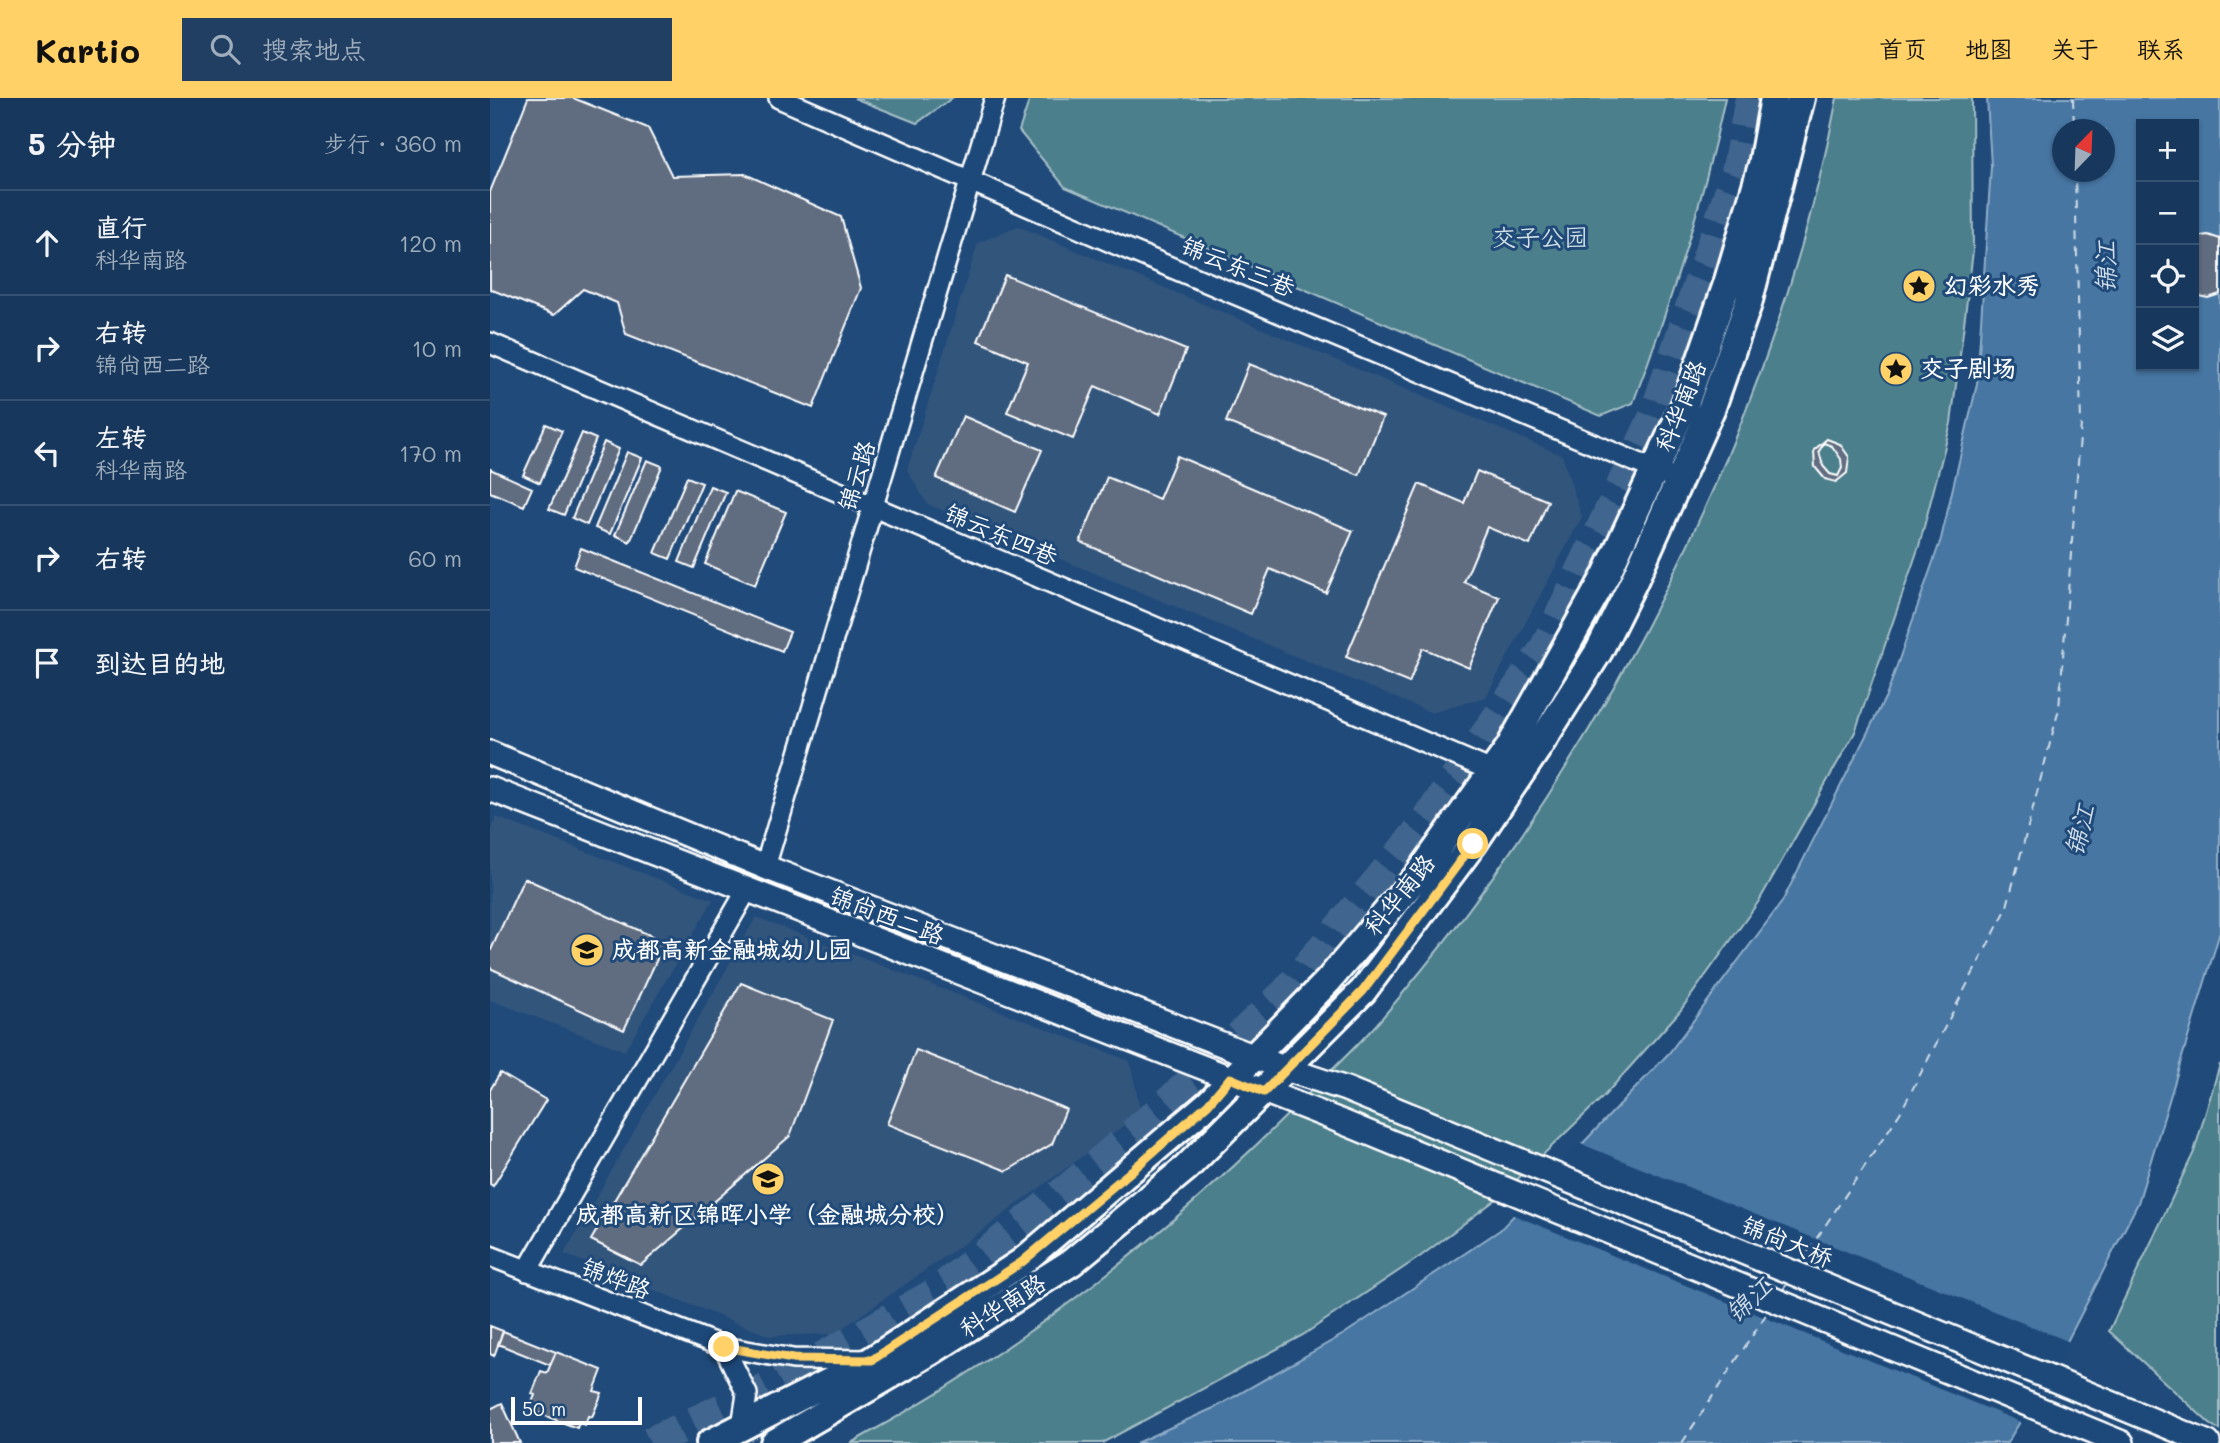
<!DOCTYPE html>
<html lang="zh">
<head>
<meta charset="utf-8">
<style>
  :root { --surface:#17385c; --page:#203f62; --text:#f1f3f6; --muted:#9eacbb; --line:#365272; --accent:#ffd166 }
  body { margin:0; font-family:Mali,"LXGW WenKai TC",sans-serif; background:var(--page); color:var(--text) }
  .controls { position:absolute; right:21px; top:21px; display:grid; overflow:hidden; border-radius:0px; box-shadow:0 2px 5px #0004 }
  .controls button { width:63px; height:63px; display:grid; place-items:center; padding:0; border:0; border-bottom:2px solid var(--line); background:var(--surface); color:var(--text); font:35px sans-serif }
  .compass { position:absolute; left:1562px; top:21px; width:63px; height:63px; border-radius:50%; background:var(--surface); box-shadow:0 2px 5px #0004; rotate:23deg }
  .scale { position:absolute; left:21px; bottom:18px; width:131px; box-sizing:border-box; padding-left:7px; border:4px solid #fff; border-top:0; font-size:19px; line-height:24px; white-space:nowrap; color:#fff; -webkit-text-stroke:5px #1f4a7a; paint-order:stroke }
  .stop { position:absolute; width:21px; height:21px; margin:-16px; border:5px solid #ffd166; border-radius:50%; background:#fff }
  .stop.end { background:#ffd166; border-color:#fff; box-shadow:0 2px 7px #0008 }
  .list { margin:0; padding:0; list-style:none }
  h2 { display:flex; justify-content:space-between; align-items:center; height:91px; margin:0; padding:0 28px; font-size:30px }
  h2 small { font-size:23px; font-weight:400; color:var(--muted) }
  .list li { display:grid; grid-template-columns:46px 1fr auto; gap:21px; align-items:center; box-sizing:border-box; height:105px; padding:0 28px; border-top:2px solid var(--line) }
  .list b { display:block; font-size:26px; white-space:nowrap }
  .list p { margin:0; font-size:23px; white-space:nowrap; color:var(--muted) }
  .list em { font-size:23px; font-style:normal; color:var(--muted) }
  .icon { flex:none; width:38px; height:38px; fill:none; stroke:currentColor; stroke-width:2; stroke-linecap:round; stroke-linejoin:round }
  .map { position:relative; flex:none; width:1730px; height:1345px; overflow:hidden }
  header { display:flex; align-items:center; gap:42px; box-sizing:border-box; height:98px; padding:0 35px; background:var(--accent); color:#111 }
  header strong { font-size:33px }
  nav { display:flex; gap:38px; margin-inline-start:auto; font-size:24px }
  .search { width:490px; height:63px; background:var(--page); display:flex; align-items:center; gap:18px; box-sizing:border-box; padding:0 24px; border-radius:0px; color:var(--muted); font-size:26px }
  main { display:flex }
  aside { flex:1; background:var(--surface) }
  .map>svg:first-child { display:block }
  .built { fill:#32547c }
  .green { fill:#4c7f8c; stroke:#a6bfc6; stroke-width:2 }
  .water { fill:#4676a3; stroke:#90adc8; stroke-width:2; fill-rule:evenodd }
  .pier { fill:#1f4a7a }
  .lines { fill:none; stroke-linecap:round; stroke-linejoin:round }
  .ferry { stroke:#d1dde8; stroke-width:2; stroke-dasharray:9 7; stroke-linecap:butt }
  .building { fill:#606c7f; stroke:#fff; stroke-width:2; fill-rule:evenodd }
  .trunk-tunnel { stroke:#41658e; stroke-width:32; stroke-dasharray:32 16; stroke-linecap:butt }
  .minor-casing { stroke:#fff; stroke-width:24 }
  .tertiary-casing { stroke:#fff; stroke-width:28 }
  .secondary-casing { stroke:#fff; stroke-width:32 }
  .minor { stroke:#1f4a7a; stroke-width:19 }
  .tertiary { stroke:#1f4a7a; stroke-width:23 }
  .secondary { stroke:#1f4a7a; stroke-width:26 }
  .route { stroke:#ffd166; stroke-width:9 }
  .labels { text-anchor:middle; stroke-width:6; stroke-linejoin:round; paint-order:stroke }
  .park-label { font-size:24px; fill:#d2dfe2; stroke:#1f4a7a }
  .street-label { font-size:24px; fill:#fff; stroke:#1f4a7a }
  .poi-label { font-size:24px; font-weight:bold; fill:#fff; stroke:#1f4a7a; text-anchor:start }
  .water-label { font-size:26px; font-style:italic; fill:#d1dde8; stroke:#1f4a7a }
</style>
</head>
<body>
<header>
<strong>Kartio</strong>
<div class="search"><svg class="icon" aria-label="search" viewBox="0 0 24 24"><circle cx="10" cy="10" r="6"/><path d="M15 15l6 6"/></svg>搜索地点</div>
<nav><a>首页</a><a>地图</a><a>关于</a><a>联系</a></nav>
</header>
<main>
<aside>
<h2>5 分钟<small>步行 · 360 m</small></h2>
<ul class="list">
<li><svg class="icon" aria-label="ahead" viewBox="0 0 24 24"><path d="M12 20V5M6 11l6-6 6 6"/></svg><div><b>直行</b><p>科华南路</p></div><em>120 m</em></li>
<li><svg class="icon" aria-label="right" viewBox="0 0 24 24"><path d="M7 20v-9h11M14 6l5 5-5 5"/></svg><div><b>右转</b><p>锦尚西二路</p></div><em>10 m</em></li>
<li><svg class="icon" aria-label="left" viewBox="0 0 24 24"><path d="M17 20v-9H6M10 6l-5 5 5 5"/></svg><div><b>左转</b><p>科华南路</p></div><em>170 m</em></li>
<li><svg class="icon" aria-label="right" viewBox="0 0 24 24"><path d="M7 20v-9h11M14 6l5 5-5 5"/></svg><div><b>右转</b></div><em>60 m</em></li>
<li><svg class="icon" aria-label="arrive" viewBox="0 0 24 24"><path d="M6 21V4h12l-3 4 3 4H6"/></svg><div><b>到达目的地</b></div></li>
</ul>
</aside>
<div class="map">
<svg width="1730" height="1345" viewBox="0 0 1730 1345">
  <rect width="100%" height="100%" fill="#1f4a7a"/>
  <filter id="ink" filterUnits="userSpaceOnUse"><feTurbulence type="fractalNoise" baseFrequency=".0143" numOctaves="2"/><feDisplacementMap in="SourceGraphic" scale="14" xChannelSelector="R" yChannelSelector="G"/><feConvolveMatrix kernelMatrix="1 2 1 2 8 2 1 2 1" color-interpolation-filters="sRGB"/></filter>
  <g filter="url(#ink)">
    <path class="built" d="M528 128 1072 357 1092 419 996 599 942 615 437 406 417 372 488 145Z
      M6 719 223 802 135 953 0 902V735Z
      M266 819 640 963 651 1015 486 1137 344 1236 279 1238 74 1156Z"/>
    <path class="green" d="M364 0H462L427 25Z
      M540 0H1235C1213 105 1181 205 1143 305L1111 318 575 89 529 33Z
      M1347 0H1482L1483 153 1473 234 1461 325 1429 448 1365 634 1269 803 1190 913 1114 998 1009 1099 931 1158 813 1237 612 1345H361C528 1253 679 1137 813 1001 839 974 867 949 892 920 1109 667 1284 329 1347 0Z
      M1730 966V1332L1720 1326 1619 1233 1704 1054Z"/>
    <path class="water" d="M1497 0H1730V834L1648 1105 1563 1271 1517 1345H646L726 1309 854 1236 1010 1132 1179 955 1292 804 1397 596 1451 441 1487 286 1501 68ZM1651 26H1704V268H1651ZM1573 32H1615V74H1573Z"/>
    <path class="pier" d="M1089 1045 1580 1244 1533 1325 1021 1116Z"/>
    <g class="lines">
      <path class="ferry" d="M1583 0 1584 32
        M1309 1167 1410 1015 1516 812 1569 611 1591 326 1585 74
        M1292 1193 1299 1183
        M1192 1345 1279 1212"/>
    </g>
    <path class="building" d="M38 0H83L158 30 182 78 255 76 351 119 371 190 323 310 136 236 127 205 93 191 64 217 0 191V94Z
      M1718 137 1730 141V196L1718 200 1704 197V139Z
      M515 177 696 252 670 316 605 288 583 341 517 314 538 264 488 243Z
      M759 266 893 319 869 377 736 324Z
      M473 318 552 352 525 414 446 380Z
      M56 326 72 333 50 385 33 377Z
      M92 335 106 341 74 417 59 411Z
      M1337 341 1350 346 1359 359 1357 375 1346 384 1335 381 1325 369 1324 352ZM1334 345 1342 348 1351 361 1352 370 1348 378 1340 376 1333 368 1329 353Z
      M114 344 129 351 97 427 82 420Z
      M137 354 152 360 120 436 105 430Z
      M687 358 863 433 836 495 780 471 761 516 590 444 617 379 669 401Z
      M157 362 172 368 140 444 125 437Z
      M0 371 42 390 34 408 0 394Z
      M987 373 1058 403 1040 447 997 429 974 484 1009 499 979 570 933 550 919 585 856 559 929 386 974 405Z
      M197 379 212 385 180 461 165 455Z
      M220 388 236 394 204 470 189 464Z
      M245 393 296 414 265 487 215 466Z
      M91 450 300 534 292 553 84 469Z
      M34 780 175 844 134 932 0 870V854Z
      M251 885 343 922 300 1038 151 1167 101 1142Z
      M426 952 576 1011 562 1046 517 1073 397 1026Z
      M10 975 56 1002 3 1088 0 1086V992Z
      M0 1228 13 1233 4 1258 0 1256Z
      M13 1233 66 1254 60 1267 8 1246Z
      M66 1254 112 1272 104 1293 112 1295 102 1319 98 1318 95 1327 89 1325 87 1330 45 1314 47 1309 41 1307 45 1297 42 1296 51 1273 57 1275Z
      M12 1305 30 1345H0V1311Z"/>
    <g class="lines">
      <path class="trunk-tunnel" d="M1075 589 1126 492
        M160 1345 288 1285 443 1197 582 1088 671 1012 796 895 931 731 1055 551 1164 320 1248 70 1261 0"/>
      <defs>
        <path id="minor" d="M289 0 630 148 1177 377
          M0 245 1002 673
          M275 769 505 0
          M0 1158 234 1249 303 1261 380 1262
          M37 1173 257 792
          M234 1249 257 1296 252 1328"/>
        <path id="tertiary" d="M0 655 275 769 796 971 856 991 1718 1345
          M0 691 845 1021 1632 1345"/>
        <path id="secondary" d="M220 1345 382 1262 532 1164 718 1006 838 883 929 776 1019 650 1116 477 1195 306 1237 186 1272 67 1284 0
          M284 1345 440 1254 582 1164 696 1070 873 893 983 746 1047 651 1109 553 1144 483 1222 309 1258 206 1311 0"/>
      </defs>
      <use href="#minor" class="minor-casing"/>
      <use href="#tertiary" class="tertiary-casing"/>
      <use href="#secondary" class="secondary-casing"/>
      <use href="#minor" class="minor"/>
      <use href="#tertiary" class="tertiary"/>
      <use href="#secondary" class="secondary"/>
    </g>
  </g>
  <g class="lines" filter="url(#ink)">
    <path class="route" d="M234 1249 303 1261 382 1262 532 1164 639 1075 718 1006 740 980 774 994 873 893 983 746"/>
  </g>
  <defs>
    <symbol id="sight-disc" viewBox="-11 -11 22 22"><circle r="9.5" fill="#ffd166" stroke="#1f4a7a"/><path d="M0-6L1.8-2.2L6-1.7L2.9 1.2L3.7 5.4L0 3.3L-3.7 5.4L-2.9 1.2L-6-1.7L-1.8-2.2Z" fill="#111"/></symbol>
    <symbol id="school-disc" viewBox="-11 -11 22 22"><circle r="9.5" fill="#ffd166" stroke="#1f4a7a"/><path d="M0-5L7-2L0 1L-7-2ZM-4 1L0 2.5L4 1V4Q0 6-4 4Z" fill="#111"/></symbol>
  </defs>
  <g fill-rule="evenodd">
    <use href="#sight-disc" x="1410" y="169" width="38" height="38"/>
    <use href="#sight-disc" x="1387" y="252" width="38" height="38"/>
    <use href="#school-disc" x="78" y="833" width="38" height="38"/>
    <use href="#school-disc" x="259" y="1062" width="38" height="38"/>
  </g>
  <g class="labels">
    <g class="park-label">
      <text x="1050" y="148">交子公园</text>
    </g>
    <g class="street-label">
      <text transform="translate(748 169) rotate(22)" y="8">锦云东三巷</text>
      <text transform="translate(1191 308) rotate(-68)" y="8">科华南路</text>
      <text transform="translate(367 378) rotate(-73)" y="8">锦云路</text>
      <text transform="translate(511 437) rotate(23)" y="8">锦云东四巷</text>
      <text transform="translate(910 797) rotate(-51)" y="8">科华南路</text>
      <text transform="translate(397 818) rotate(21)" y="8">锦尚西二路</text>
      <text transform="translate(1297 1144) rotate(22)" y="8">锦尚大桥</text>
      <text transform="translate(126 1181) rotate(21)" y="8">锦烨路</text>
      <text transform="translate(513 1208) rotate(-32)" y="8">科华南路</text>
    </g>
    <g class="poi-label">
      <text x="1454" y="196">幻彩水秀</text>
      <text x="1430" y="279">交子剧场</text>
      <text x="122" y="860">成都高新金融城幼儿园</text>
      <text x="278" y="1125" text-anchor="middle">成都高新区锦晖小学（金融城分校）</text>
    </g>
    <g class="water-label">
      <text transform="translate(1616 169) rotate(-90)" y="9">锦江</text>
      <text transform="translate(1590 732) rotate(-76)" y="9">锦江</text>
      <text transform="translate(1259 1202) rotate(-43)" y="9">锦江</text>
    </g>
  </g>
</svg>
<div class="controls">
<button>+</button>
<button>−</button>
<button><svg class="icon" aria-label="locate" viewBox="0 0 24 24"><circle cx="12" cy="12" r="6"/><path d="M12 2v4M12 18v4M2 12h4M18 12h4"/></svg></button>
<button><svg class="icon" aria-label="layers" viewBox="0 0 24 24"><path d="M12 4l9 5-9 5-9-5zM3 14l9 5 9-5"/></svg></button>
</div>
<svg class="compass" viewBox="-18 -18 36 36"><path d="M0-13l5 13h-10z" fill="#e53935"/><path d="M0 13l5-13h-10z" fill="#9eacbb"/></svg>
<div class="scale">50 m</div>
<div class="stop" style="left:983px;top:746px"></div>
<div class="stop end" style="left:234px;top:1249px"></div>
</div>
</main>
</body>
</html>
